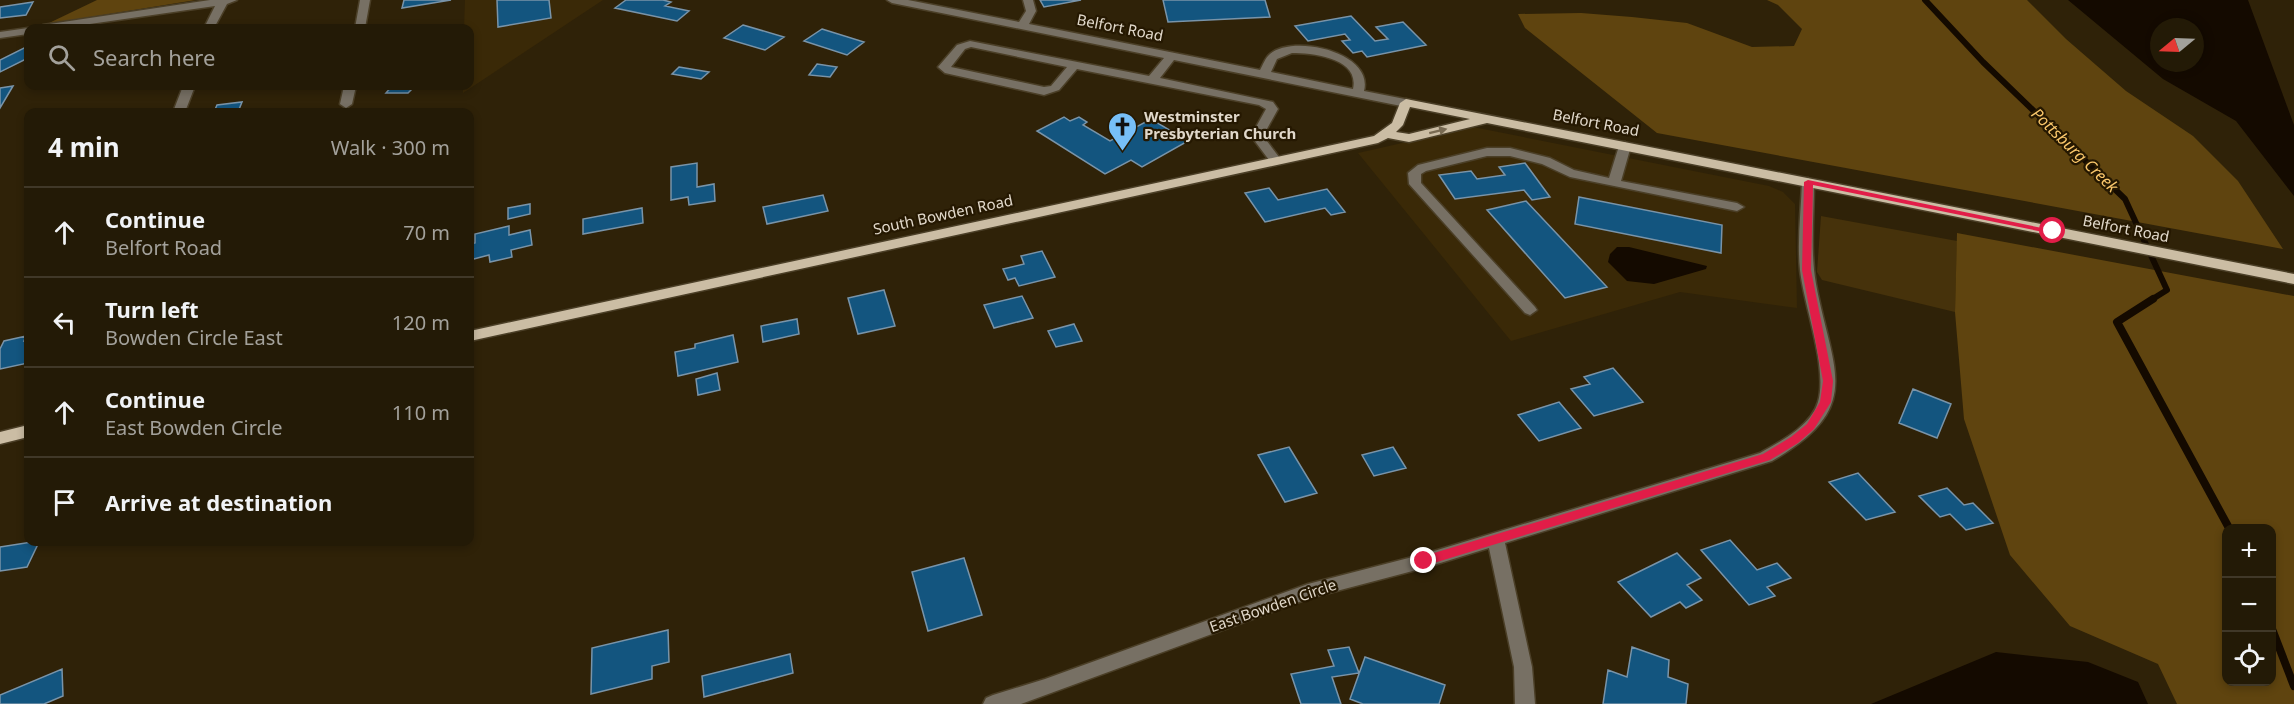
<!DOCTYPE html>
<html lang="en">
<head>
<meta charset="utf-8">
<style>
  :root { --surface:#231a06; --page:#2f2714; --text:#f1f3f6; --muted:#a3a19b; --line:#403828 }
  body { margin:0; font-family:"Noto Sans",sans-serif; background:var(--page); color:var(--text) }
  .controls { position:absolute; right:18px; bottom:18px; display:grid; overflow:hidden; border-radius:12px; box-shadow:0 3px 9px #0003 }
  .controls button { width:54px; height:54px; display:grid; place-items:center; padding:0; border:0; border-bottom:2px solid var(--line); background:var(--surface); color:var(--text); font:30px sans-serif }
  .compass { position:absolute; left:2150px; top:18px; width:54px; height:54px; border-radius:50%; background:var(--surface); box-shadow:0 3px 9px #0003; rotate:251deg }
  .stop { position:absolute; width:18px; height:18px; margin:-14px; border:4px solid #e11d48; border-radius:50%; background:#fff }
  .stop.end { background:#e11d48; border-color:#fff; box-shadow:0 2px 6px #0008 }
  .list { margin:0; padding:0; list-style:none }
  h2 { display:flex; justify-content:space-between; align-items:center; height:78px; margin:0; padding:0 24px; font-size:26px }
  h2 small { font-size:20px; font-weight:400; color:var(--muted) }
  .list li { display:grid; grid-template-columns:39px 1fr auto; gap:18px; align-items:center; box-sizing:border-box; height:90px; padding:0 24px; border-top:2px solid var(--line) }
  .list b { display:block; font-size:22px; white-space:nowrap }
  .list p { margin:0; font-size:20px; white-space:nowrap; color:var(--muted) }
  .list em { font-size:20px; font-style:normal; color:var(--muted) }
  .icon { flex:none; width:33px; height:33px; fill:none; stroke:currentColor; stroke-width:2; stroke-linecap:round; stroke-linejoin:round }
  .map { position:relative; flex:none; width:2294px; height:704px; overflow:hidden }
  .search { position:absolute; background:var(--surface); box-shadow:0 3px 9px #0003; left:24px; top:24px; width:450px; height:66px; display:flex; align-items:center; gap:15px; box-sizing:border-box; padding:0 21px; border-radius:12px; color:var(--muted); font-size:22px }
  .panel { position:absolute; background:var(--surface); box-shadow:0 3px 9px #0003; left:24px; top:108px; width:450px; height:438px; border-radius:12px }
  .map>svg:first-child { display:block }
  .built { fill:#3a2907 }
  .green { fill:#46320b }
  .forest { fill:#5f440f; fill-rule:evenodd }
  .water { fill:#140a00; fill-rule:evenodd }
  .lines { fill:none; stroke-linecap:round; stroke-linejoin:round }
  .stream-far1 { stroke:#140a00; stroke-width:6 }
  .stream { stroke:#140a00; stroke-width:8 }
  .building { fill:#13557f; stroke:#7994a9; stroke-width:1.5 }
  .minor-casing { stroke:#4b3f27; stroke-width:3 }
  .major-casing { stroke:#4b3f27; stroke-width:3 }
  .minor { fill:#777064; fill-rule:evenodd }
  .major { fill:#cbbda4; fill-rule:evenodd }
  .oneway { fill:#786a52 }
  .route { fill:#e11d48 }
  .labels { text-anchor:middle; stroke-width:4.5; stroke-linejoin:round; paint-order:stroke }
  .street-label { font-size:15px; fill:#e1d8ca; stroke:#251801 }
  .poi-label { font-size:15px; font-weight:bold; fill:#e1d8ca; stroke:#251801; text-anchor:start }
  .water-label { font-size:16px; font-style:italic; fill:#fac76b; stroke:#251801 }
</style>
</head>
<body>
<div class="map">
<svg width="2294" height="704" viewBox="0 0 2294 704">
  <rect width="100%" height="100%" fill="#2f2208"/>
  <path class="built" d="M465 0H603L463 93V86H470V28H464Z
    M1473 127 1769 186 1783 192 1795 204 1797 308 1680 292 1511 341 1358 153Z"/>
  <path class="green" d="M1821 216 1957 241 1955 312 1822 280 1817 272Z"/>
  <path class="forest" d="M97 0H196L47 24Z
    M1767 0H2027L2066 39 2126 91 2193 136 2238 181 2283 249 1657 133 1525 28 1518 14 1581 13 1632 17 1687 23 1752 47 1794 46 1802 29 1778 5Z
    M1957 233 2294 296V704H2177L2158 664 2070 626 2010 555 1964 419 1955 312ZM2226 528H2272V682H2226Z"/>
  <path class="water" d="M2068 0H2248L2294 125V196L2236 121 2163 79ZM2159 27H2195V63H2159Z
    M1617 247H1629L1707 266 1706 269 1654 284 1627 281 1608 262 1610 254Z
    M1996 652 2088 662 2138 682 2148 704H1871Z"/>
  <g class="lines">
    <path class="stream-far1" d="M1925 0 1983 62 2125 199 2167 290 2151 300"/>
    <path class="stream" d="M2153 299 2117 322 2229 528
      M2272 629 2294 686"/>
  </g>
  <path class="building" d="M404 0H451L402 8Z
    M497 0H549L551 18 498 27Z
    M626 0H663L671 2 665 6 689 11 677 21 615 8Z
    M1040 0H1081L1044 7Z
    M1163 0H1265L1270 17 1168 22Z
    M33 2 26 15 0 18V7Z
    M1351 16 1375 41 1388 39 1376 27 1403 22 1426 45 1367 57 1362 51 1353 53 1342 41 1350 40 1345 34 1308 41 1295 26Z
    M743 25 784 37 765 50 724 38Z
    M822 29 864 42 847 55 804 41Z
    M24 48 28 50V58L0 72V60Z
    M817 64 837 67 830 77 809 75Z
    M679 67 709 72 701 79 672 74Z
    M13 86 0 108V88Z
    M392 86H415L408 93H386Z
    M242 102 238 112H214L217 105Z
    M1064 117 1070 121 1079 117 1087 122 1083 125 1110 141 1151 119 1188 141 1142 167 1131 160 1105 174 1037 131Z
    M697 163V187L714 184 715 201 689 205 688 197 671 200V167Z
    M1525 163 1550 197 1532 200 1524 190 1455 199 1439 175 1471 171 1477 179 1505 175 1499 167Z
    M1269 188 1278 200 1327 189 1345 212 1331 215 1325 208 1265 222 1245 193Z
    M823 195 828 211 767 224 763 207Z
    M1579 197 1722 225 1721 253 1575 224Z
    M1526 201 1607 287 1565 298 1487 210Z
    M530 204V214L508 219V208Z
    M642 208 643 223 583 234V219Z
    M509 226V235L530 230 532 245 511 250 512 257 490 262 489 255 470 260V244L475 243V234Z
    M1042 251 1055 277 1019 286 1015 278 1008 280 1003 269 1024 264 1021 256Z
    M884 290 895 326 858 334 848 298Z
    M1022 296 1033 318 994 328 984 305Z
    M797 319 799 334 763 342 761 326Z
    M1074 324 1082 341 1056 347 1048 331Z
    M733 335 738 362 678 376 675 352 695 348V344Z
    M26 336 24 341 28 340V363L0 369V349L4 341Z
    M1613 368 1643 402 1594 416 1571 389 1590 384 1584 377Z
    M717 373 720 390 698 395 696 379Z
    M1913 389 1951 404 1937 438 1899 423Z
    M1559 402 1581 428 1539 441 1518 415Z
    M1289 447 1317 493 1285 502 1258 455Z
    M1393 447 1406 468 1374 476 1362 455Z
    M1858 473 1895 512 1866 520 1829 482Z
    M1947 488 1964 505 1973 503 1993 523 1966 530 1950 514 1940 517 1919 496Z
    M1730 540 1757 570 1777 563 1791 578 1767 587 1775 596 1749 605 1701 550Z
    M32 542H39L27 567 0 571V547Z
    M1677 553 1701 578 1687 585 1702 600 1686 608 1680 602 1651 617 1618 582Z
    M964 558 982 615 928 631 912 572Z
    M668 630 669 662 652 666V679L591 694 592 648Z
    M1349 647 1359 673 1332 677 1341 704H1301L1291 674 1334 666 1328 650Z
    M1632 647 1669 660 1668 677 1688 684 1686 704H1603L1608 670 1627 677Z
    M790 654 793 673 704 697 702 676Z
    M1365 657 1445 685 1439 704H1363L1350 699Z
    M62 669 63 696 44 704H0V695Z"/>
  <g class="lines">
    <defs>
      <path id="minor" d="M210 0H237L227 4 214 28H204L215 6 62 28H38L43 25Z
        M360 0H370L365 28H355Z
        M887 0H908L1019 22 1026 11 1023 0H1033L1036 11 1029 24 1260 70C1263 65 1265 58 1270 54 1293 34 1374 52 1364 91L1410 100 1412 103 1406 107 1174 60 1160 78 1273 102 1278 109 1263 136 1282 161 1276 165 1272 164 1251 136 1266 109 1259 105 1077 69 1059 90 1044 95 945 73 938 67 957 45 970 41 1149 76 1164 58 892 3ZM971 47 1067 67 1051 86 1044 87 951 67 965 49ZM1292 53C1313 53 1360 58 1353 89L1271 72 1277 59Z
        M28 28H31H28V34L0 38V32Z
        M183 86H195L185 112H173Z
        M344 86H356L352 104 346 108 340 104Z
        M1625 142 1631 146 1621 181 1737 203 1744 207 1737 211 1570 177 1542 164 1510 156H1487L1426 171 1421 174V183L1535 307 1537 310 1530 315 1525 313 1409 184 1408 173 1418 165 1487 148H1510L1550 158 1574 170 1609 178 1619 146Z
        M1808 178 1814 182C1814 216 1810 250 1816 284 1832 371 1866 407 1772 461L1505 543 1532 667 1535 704H1515L1514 667 1489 548 1424 568 1310 598 1021 704H983L986 698 993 695 1045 679 1308 584 1424 554 1760 453C1781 441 1811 426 1818 402 1828 367 1804 307 1800 270 1797 241 1801 211 1802 182Z"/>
      <path id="major" d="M1406 99 2294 274V284L1487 123 1409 142 1388 138 1378 143 470 341V331L1374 136 1392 123 1400 103ZM1410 107 1470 119 1409 134 1396 132 1403 125Z
        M28 425V437L0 444V432Z"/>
    </defs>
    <use href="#minor" class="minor-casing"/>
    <use href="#major" class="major-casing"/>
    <use href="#minor" class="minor"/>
    <use href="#major" class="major"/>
  </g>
  <defs><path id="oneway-solid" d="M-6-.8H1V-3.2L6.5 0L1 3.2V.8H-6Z" transform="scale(1.5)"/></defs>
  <use class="oneway" href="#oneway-solid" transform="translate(1438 131) rotate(-14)"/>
  <path class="route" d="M1808 180 2057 231 2053 234 1813 185 1811 270 1833 381 1831 402 1814 429 1798 443 1770 460 1424 566 1420 564 1419 561 1424 556 1763 454 1791 437 1807 424 1820 402 1823 381 1802 270 1804 182Z"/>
  <defs>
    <symbol id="church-pin" viewBox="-11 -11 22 30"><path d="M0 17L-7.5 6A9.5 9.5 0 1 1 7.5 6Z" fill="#77bff7" stroke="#251801"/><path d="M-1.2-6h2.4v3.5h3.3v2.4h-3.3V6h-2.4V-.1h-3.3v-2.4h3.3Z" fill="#111"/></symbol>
  </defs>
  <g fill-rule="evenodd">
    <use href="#church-pin" x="1106" y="110" width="33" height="45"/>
  </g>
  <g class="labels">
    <g class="street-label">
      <text transform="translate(1120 28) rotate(11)" y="5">Belfort Road</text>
      <text transform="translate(1596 123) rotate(11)" y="5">Belfort Road</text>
      <text transform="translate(943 215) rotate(-12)" y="5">South Bowden Road</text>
      <text transform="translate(2126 229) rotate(11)" y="5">Belfort Road</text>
      <text transform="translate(1273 606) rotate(-19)" y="5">East Bowden Circle</text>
    </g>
    <g class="poi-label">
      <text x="1144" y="122">Westminster<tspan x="1144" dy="17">Presbyterian Church</tspan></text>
    </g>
    <g class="water-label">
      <text transform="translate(2075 150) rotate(44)" y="6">Pottsburg Creek</text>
    </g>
  </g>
</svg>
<div class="controls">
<button>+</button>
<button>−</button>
<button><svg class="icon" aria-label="locate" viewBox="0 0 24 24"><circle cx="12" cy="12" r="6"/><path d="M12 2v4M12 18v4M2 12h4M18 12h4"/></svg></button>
</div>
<svg class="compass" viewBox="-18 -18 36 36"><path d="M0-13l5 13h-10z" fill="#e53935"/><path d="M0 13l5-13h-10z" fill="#a3a19b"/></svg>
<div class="stop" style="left:2053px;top:231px"></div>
<div class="stop end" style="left:1424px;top:561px"></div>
<div class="search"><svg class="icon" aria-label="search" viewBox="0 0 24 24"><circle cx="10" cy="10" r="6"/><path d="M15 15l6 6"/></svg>Search here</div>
<section class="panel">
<h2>4 min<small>Walk · 300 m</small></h2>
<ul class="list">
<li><svg class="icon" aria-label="ahead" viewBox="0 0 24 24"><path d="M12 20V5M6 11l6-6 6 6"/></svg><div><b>Continue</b><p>Belfort Road</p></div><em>70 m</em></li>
<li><svg class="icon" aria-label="left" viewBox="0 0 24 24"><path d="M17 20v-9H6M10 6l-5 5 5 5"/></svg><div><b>Turn left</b><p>Bowden Circle East</p></div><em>120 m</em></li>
<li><svg class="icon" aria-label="ahead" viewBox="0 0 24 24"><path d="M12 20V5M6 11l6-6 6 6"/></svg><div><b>Continue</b><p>East Bowden Circle</p></div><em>110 m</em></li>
<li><svg class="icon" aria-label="arrive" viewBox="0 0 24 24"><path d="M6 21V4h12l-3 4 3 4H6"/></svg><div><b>Arrive at destination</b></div></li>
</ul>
</section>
</div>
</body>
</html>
